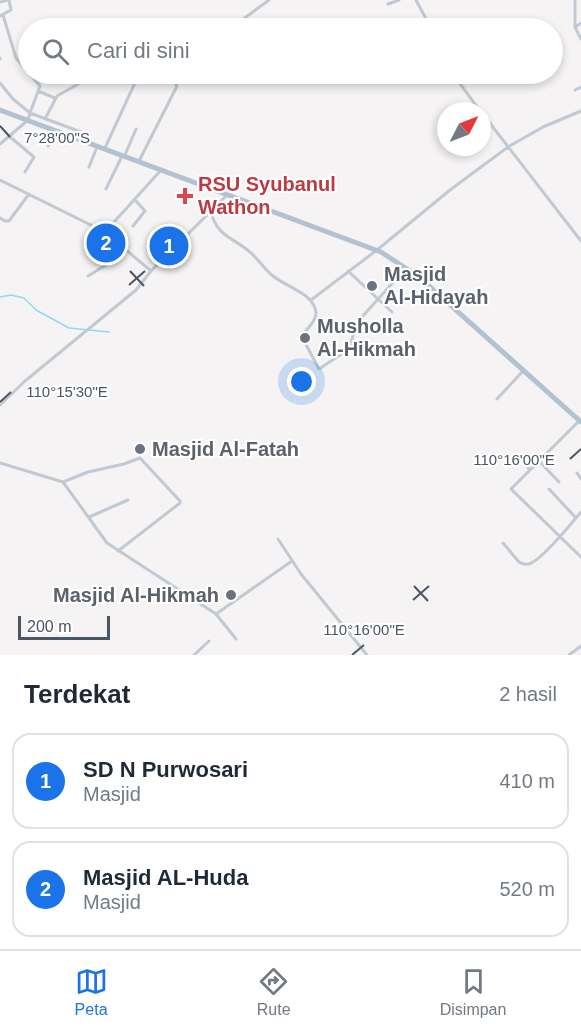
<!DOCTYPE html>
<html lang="id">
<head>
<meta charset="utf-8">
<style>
  :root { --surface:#fff; --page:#f2f2f3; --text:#1f2937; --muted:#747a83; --line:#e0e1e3; --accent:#1a73e8 }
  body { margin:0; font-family:Helvetica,sans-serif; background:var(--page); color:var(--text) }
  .compass { position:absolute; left:437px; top:102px; width:54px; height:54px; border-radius:50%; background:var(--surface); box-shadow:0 3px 9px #0003; rotate:48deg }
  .scale { position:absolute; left:18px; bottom:15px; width:92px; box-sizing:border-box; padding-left:6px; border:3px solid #4a5661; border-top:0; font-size:16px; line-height:21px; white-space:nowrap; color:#4a5661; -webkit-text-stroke:4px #fff; paint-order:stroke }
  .you { position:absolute; left:302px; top:382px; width:21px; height:21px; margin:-15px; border:4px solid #fff; border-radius:50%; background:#1a73e8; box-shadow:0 0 0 9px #1a73e833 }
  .badge { display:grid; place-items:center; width:39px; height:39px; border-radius:50%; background:var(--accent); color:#fff; font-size:20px; font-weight:700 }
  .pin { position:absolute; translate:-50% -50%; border:3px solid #fff; box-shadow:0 2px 6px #0006 }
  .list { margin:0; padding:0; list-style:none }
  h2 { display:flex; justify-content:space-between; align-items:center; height:78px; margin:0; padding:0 24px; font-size:26px }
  h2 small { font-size:20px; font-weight:400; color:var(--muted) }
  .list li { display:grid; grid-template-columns:39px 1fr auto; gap:18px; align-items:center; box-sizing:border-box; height:96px; margin:0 12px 12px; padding:0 12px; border:2px solid var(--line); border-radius:18px }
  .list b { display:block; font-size:22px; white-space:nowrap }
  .list p { margin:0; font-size:20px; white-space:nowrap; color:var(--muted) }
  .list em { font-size:20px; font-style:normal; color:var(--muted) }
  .icon { flex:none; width:33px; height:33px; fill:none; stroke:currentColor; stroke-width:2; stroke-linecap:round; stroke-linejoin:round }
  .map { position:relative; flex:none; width:581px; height:655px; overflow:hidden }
  .search { position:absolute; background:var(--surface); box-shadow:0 3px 9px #0003; left:18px; right:18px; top:18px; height:66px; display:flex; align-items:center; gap:15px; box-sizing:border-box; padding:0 21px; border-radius:33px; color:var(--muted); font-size:22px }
  .sheet { height:294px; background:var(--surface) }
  nav { display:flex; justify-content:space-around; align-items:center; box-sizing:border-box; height:84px; border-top:2px solid var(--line); background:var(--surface); font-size:16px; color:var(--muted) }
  nav a { display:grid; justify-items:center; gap:3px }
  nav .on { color:var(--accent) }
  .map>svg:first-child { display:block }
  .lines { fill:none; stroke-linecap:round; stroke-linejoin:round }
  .stream { stroke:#90daee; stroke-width:1.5 }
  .street { stroke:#c1cad2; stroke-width:3 }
  .primary { stroke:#b3c2d1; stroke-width:5 }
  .ticks { fill:none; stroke:#4a5661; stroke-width:2 }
  .health-dot { fill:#e0444e; stroke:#fff; stroke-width:2 }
  .worship-dot { fill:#6b7280; stroke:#fff; stroke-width:2 }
  .labels { text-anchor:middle; stroke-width:4.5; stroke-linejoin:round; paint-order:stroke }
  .health-label { font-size:20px; font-weight:bold; fill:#be3a42; stroke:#fff; text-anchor:start }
  .worship-label { font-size:20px; font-weight:bold; fill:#5b616d; stroke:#fff; text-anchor:start }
  .ticks-label { font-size:15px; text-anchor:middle; fill:#4a5661; stroke:#fff; stroke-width:4.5; stroke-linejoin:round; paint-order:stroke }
</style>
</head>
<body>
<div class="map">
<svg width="581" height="655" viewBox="0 0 581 655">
  <rect width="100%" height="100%" fill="#f5f3f3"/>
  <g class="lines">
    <path class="stream" d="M0 297 11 295 24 298 36 310 69 328 109 332"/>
    <path class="street" d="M416 0 431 28
      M575 0V27L581 39
      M0 2 8 0
      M388 4 399 0
      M3 15 16 58 28 72
      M0 16 11 10 9 0
      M575 27 581 23
      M231 28 269 0
      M0 58V59
      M30 74 40 86 30 113 81 132
      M453 74 480 111
      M413 76 418 74
      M168 80 176 74
      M0 83 13 99 30 113 28 120 0 144
      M575 90 581 87
      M38 91 55 98
      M482 113 581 241
      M45 119 57 96 96 74
      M9 136 34 157 25 172
      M48 146 58 133
      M105 148 139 74
      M125 155 136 129
      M139 161 177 86 174 82 147 74
      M89 167 97 147
      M0 180 105 232 151 271 227 195
      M106 189 122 156
      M211 211C216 237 235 238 251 253 259 260 265 270 273 276 286 287 316 294 316 314 315 324 305 329 302 337L319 369 349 349 356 326 362 317 406 268
      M0 218 5 221H9L29 194
      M133 226 145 211 135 200
      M105 232 162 169
      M95 247 106 233
      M348 271 392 312
      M88 276 106 265 124 250
      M311 300 377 250 450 190 508 147 543 127 581 111
      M497 399 523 371
      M0 405 25 381 136 290 151 271
      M580 420 511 489 581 557
      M518 457 530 470
      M539 461 559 482
      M0 463 63 482 107 543 216 614 292 561
      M577 473 581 479
      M63 482 88 472 124 464 140 458 180 501V503L118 551
      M549 489 576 518
      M89 517 128 500
      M278 539 301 574 367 655
      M503 543 519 562C524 564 523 565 529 564 542 560 571 524 581 512
      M216 614 236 639
      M194 655 209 641
      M569 655 581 646"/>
    <path class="primary" d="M0 110 381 252 419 277 581 422"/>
  </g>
  <path class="ticks" d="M0 126 10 137M130 271 144 286M129 285 145 271M0 402 11 392M570 459 581 449M414 586 428 601M413 600 429 586M352 655 364 645"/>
  <path class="health-dot" d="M182 187h6v6h6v6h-6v6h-6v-6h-6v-6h6z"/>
  <g class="worship-dot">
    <circle cx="372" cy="286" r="6"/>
    <circle cx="305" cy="338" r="6"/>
    <circle cx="140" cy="449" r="6"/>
    <circle cx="231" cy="595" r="6"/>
  </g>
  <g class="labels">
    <g class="health-label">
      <text x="198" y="191">RSU Syubanul<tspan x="198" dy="23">Wathon</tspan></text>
    </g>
    <g class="worship-label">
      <text x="384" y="281">Masjid<tspan x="384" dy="23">Al-Hidayah</tspan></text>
      <text x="317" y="333">Musholla<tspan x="317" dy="23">Al-Hikmah</tspan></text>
      <text x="152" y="456">Masjid Al-Fatah</text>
      <text x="219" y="602" text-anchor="end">Masjid Al-Hikmah</text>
    </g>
  </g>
  <g class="ticks-label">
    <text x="57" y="143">7°28'00"S</text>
    <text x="67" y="397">110°15'30"E</text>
    <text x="514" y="465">110°16'00"E</text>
    <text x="364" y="635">110°16'00"E</text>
  </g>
</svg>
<svg class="compass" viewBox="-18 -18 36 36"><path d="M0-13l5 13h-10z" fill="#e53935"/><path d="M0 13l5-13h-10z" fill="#747a83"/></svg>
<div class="scale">200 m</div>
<div class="you"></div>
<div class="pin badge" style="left:169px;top:246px">1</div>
<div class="pin badge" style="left:106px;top:243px">2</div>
<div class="search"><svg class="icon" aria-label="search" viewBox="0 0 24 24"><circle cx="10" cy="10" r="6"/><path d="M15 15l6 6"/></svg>Cari di sini</div>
</div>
<section class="sheet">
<h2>Terdekat<small>2 hasil</small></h2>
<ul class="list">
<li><span class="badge">1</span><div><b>SD N Purwosari</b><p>Masjid</p></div><em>410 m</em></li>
<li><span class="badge">2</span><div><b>Masjid AL-Huda</b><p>Masjid</p></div><em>520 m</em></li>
</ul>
</section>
<nav>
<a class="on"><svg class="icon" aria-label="map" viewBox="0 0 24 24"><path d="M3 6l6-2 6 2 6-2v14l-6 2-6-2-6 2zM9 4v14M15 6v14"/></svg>Peta</a>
<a><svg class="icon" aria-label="directions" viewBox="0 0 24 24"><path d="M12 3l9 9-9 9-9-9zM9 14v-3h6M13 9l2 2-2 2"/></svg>Rute</a>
<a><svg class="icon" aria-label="saved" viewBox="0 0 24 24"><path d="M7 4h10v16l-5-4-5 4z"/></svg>Disimpan</a>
</nav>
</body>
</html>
